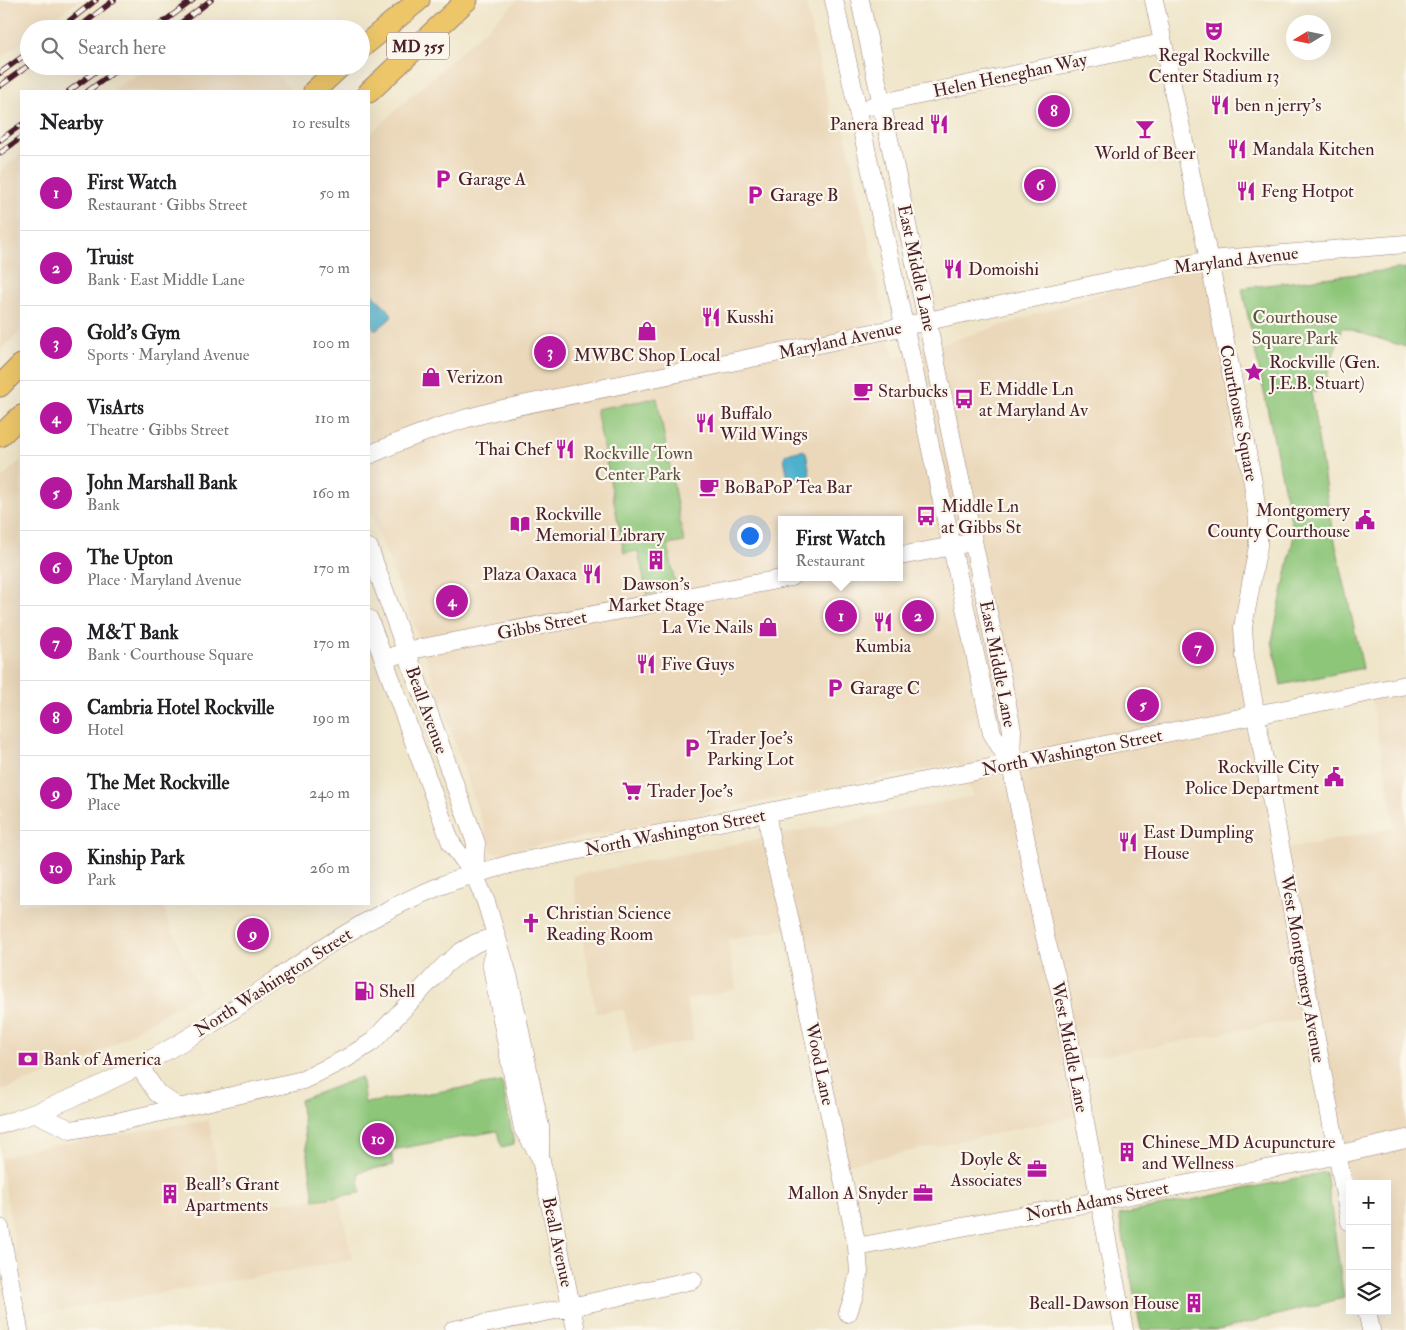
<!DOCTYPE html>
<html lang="en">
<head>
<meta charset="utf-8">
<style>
  :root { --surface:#fff; --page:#f2f2f2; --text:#202124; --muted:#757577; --line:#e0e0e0; --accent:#b5179e }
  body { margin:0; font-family:"IM FELL Double Pica",serif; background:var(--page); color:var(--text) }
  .controls { position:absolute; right:15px; bottom:15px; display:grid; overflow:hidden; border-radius:0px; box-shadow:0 5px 20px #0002 }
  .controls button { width:45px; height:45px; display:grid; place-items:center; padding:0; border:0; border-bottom:1px solid var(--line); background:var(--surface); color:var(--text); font:25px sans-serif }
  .compass { position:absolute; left:1286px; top:15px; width:45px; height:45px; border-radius:50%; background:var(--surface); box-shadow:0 5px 20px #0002; rotate:260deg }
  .you { position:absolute; left:749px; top:535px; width:18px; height:18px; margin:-12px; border:4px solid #fff; border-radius:50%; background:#1a73e8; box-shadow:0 0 0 8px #1a73e833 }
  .badge { display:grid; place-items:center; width:32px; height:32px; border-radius:50%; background:var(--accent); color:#fff; font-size:16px; font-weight:700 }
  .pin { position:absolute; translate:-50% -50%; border:2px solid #fff; box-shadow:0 1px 5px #0006 }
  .popup { position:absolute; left:778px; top:516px; width:125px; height:65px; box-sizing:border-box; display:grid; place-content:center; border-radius:0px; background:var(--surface); filter:drop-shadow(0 1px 4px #0005); font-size:16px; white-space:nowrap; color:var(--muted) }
  .popup b { font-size:19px; color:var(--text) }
  .popup::after { content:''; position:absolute; left:50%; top:100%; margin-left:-10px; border:10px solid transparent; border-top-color:var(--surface) }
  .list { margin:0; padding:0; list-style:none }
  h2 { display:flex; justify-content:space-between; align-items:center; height:65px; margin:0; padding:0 20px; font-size:21px }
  h2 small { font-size:16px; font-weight:400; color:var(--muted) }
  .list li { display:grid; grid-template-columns:32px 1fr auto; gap:15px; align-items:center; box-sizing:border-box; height:75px; padding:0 20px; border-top:1px solid var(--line) }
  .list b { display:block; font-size:19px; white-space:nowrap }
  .list p { margin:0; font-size:16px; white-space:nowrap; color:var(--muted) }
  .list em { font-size:16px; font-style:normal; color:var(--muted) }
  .icon { flex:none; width:28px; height:28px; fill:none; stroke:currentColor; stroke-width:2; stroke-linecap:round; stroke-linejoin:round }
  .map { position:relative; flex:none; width:1406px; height:1330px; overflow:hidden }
  .search { position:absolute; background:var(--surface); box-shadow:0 5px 20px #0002; left:20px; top:20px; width:350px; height:55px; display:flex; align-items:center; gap:12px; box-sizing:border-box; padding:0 18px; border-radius:28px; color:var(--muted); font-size:19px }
  .panel { position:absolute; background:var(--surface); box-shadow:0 5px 20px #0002; left:20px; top:90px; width:350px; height:815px; border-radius:0px }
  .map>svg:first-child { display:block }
  .built { fill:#ebd8ba; fill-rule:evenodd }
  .green { fill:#8dc679; stroke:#6c7252 }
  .water { fill:#4db0cc; stroke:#4c687c }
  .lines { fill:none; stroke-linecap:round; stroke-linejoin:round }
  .minor-casing { stroke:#9c827a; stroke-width:19 }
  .major-casing { stroke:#9c827a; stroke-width:23 }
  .minor { stroke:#fff; stroke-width:18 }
  .major { stroke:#ecc669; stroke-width:21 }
  .rail-casing { stroke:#4a1f2b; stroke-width:5.5 }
  .rail { stroke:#fbf7ec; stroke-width:4; stroke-dasharray:11; stroke-linecap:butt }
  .labels { text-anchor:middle; stroke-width:4.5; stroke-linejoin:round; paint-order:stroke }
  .shield { fill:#fbf7ec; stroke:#7f6065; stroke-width:1 }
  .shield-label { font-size:16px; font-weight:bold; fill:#4a1f2b }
  .poi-label { font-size:18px; fill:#4a1f2b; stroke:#fbf7ec; text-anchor:start }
  .street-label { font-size:18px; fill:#4a1f2b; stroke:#fbf7ec }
  .park-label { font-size:18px; fill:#5e5142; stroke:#fbf7ec }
</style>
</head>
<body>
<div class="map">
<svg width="1406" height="1330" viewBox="0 0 1406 1330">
  <rect width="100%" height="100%" fill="#fbf7ec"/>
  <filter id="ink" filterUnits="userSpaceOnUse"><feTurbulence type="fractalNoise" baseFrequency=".02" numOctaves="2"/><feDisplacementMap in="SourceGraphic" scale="10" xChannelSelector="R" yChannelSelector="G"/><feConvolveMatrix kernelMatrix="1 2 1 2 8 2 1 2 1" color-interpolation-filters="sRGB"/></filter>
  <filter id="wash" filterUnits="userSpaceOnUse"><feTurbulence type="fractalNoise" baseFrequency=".0096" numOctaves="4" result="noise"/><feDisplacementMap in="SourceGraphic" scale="20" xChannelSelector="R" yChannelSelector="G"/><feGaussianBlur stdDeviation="1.12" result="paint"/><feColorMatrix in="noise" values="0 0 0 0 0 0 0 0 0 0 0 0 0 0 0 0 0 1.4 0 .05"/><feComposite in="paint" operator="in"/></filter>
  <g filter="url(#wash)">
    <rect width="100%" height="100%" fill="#efe5c9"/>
    <path class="built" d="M0 0H80L40 29H29V37L0 58Z
      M518 0H805L834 129 844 127 894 359 1209 260 1258 520 1243 627 1281 850 1395 828 1370 692 1406 685V1330H1371L1367 1311H1387V1184H1350L1311 1017 1074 1061 1083 1115 840 1166 792 928 728 940 736 989 686 1000 694 1040 633 1053 624 1010 596 1013 572 876 974 796 957 763 500 853 492 852 421 643 369 509V135ZM782 520H900V577H782Z
      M151 66H268L291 91H111Z
      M21 154V331L0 350V171Z
      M21 460V904H164L165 914 200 992 87 1060 0 1091V479Z
      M209 1120 224 1209 339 1196 352 1260 27 1316 0 1159 29 1149Z"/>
    <path class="green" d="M1406 268V347L1342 327 1327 376 1329 388 1311 392 1331 523 1363 668 1281 685 1272 641 1294 535 1242 288Z
      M657 398 684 542 668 545 676 589 647 594 638 551 624 553 596 409Z
      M361 1077 365 1103 502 1082 514 1144 502 1147 497 1131 391 1150 393 1165 358 1172 361 1193 314 1200 300 1100Z
      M1326 1172 1344 1298 1219 1330H1141L1119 1215Z"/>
    <path class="water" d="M371 295H374L391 313V318L378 329 375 330 369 323V297Z
      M803 450 806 452 810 474 808 477 791 480 788 479 784 457 786 454Z"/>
  </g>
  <g filter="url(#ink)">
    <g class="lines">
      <defs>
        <path id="minor" d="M834 0 992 733 1011 765
          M860 0 1003 684 1012 730 1011 765 1045 937 1061 994 1124 1330
          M1154 0 1209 260 1253 483 1258 520V546L1243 627 1245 657 1350 1222
          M872 106 882 103 1162 43
          M369 455C408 437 456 420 498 410L882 331 1175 267 1209 260 1406 244
          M369 548 476 843 474 874
          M900 556 963 544
          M369 619 451 843 474 874 486 902 509 978 540 1127V1155L576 1330
          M384 660 406 651 791 577
          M767 814 771 844 789 916 857 1247 859 1272 854 1295 848 1313
          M497 943 491 962 523 1129 539 1155
          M139 1066 157 1093 179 1108
          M35 1113 71 1130 121 1121 303 1080 347 1058 372 1042 445 965 461 952 476 943 495 937
          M0 1125C73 1102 144 1066 208 1026 251 999 291 968 334 941 369 919 407 899 445 884 467 875 491 870 514 863L1406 685
          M0 1228 19 1330
          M857 1247 1319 1159 1406 1139
          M1367 1311 1371 1330
          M453 1330 571 1307 693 1280"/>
        <path id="major" d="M361 48 419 0
          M314 91 341 66
          M369 92 467 0
          M0 386 21 365
          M0 436 21 416"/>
      </defs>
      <use href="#minor" class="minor-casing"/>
      <use href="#major" class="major-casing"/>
      <use href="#minor" class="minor"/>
      <use href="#major" class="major"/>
      <defs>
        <path id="rail" d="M59 29 96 0
          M77 29 114 0
          M154 29 193 0
          M173 29 211 0
          M0 73 29 52
          M0 86 29 65
          M69 91 103 66
          M88 91 122 66
          M0 140 21 125
          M0 153 21 138"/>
      </defs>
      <use href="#rail" class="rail-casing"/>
      <use href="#rail" class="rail"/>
    </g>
  </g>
  <defs>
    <symbol id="theatre-bare" viewBox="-9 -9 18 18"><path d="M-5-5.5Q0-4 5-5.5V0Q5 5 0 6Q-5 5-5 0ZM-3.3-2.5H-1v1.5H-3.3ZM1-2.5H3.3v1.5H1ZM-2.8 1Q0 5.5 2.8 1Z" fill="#b5179e" stroke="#fbf7ec" stroke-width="2.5" paint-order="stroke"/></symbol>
    <symbol id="restaurant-bare" viewBox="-9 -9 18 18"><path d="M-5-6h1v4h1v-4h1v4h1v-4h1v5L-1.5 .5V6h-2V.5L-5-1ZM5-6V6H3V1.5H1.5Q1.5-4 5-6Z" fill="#b5179e" stroke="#fbf7ec" stroke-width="2.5" paint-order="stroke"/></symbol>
    <symbol id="bar-bare" viewBox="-9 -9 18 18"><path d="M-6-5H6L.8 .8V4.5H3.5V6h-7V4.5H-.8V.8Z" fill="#b5179e" stroke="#fbf7ec" stroke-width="2.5" paint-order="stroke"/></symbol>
    <symbol id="parking-bare" viewBox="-9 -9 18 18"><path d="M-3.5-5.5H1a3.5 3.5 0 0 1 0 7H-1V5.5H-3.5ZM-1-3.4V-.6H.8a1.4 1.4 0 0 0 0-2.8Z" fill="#b5179e" stroke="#fbf7ec" stroke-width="2.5" paint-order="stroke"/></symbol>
    <symbol id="shop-bare" viewBox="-9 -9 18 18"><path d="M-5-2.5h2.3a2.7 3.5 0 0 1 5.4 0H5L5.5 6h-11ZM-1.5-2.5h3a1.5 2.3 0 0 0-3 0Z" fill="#b5179e" stroke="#fbf7ec" stroke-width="2.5" paint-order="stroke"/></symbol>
    <symbol id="sight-bare" viewBox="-9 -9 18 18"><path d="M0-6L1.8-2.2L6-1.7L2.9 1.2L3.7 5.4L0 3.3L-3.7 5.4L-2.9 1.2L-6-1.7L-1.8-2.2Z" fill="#b5179e" stroke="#fbf7ec" stroke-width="2.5" paint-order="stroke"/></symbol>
    <symbol id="cafe-bare" viewBox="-9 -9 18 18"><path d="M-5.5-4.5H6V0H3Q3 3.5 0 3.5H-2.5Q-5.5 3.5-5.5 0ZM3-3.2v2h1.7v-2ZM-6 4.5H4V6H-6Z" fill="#b5179e" stroke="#fbf7ec" stroke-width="2.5" paint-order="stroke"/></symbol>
    <symbol id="bus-bare" viewBox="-9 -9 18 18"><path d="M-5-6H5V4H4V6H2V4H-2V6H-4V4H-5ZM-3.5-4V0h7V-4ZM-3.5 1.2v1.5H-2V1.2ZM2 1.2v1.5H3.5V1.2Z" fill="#b5179e" stroke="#fbf7ec" stroke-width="2.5" paint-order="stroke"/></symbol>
    <symbol id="civic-bare" viewBox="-9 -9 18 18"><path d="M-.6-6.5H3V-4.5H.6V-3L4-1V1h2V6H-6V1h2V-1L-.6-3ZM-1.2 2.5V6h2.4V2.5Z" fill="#b5179e" stroke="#fbf7ec" stroke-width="2.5" paint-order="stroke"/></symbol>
    <symbol id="library-bare" viewBox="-9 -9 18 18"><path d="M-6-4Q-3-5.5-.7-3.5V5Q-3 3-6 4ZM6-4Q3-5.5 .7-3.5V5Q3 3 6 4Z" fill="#b5179e" stroke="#fbf7ec" stroke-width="2.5" paint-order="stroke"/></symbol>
    <symbol id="building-bare" viewBox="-9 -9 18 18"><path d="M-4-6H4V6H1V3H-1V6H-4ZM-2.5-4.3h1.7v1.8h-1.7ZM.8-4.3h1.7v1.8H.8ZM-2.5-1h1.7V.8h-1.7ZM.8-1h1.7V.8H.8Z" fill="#b5179e" stroke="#fbf7ec" stroke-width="2.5" paint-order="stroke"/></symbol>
    <symbol id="supermarket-bare" viewBox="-9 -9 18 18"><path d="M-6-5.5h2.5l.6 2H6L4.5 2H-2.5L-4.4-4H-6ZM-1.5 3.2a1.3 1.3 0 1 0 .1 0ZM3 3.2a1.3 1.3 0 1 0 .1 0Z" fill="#b5179e" stroke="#fbf7ec" stroke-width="2.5" paint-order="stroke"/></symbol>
    <symbol id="church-bare" viewBox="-9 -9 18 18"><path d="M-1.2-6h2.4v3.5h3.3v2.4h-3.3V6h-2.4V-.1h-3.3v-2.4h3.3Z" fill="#b5179e" stroke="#fbf7ec" stroke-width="2.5" paint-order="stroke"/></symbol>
    <symbol id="fuel-bare" viewBox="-9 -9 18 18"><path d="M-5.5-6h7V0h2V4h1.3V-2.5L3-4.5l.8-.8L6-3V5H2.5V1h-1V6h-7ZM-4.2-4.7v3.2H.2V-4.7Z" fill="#b5179e" stroke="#fbf7ec" stroke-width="2.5" paint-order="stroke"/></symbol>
    <symbol id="bank-bare" viewBox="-9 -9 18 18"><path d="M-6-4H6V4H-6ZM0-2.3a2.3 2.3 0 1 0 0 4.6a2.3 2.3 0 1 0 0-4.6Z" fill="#b5179e" stroke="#fbf7ec" stroke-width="2.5" paint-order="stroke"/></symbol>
    <symbol id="office-bare" viewBox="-9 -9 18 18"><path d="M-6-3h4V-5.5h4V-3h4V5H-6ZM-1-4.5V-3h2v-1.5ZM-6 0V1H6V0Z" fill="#b5179e" stroke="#fbf7ec" stroke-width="2.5" paint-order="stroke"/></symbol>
  </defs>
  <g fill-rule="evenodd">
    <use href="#theatre-bare" x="1200" y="17" width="28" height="28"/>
    <use href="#restaurant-bare" x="1206" y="91" width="28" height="28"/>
    <use href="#restaurant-bare" x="925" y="110" width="28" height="28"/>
    <use href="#bar-bare" x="1131" y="115" width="28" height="28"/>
    <use href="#restaurant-bare" x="1223" y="135" width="28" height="28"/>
    <use href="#parking-bare" x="429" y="165" width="28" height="28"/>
    <use href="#restaurant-bare" x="1232" y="177" width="28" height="28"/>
    <use href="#parking-bare" x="741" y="181" width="28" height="28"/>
    <use href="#restaurant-bare" x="939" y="255" width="28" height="28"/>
    <use href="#restaurant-bare" x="697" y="303" width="28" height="28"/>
    <use href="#shop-bare" x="633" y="317" width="28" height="28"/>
    <use href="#sight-bare" x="1240" y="358" width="28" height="28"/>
    <use href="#shop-bare" x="417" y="363" width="28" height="28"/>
    <use href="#cafe-bare" x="849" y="377" width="28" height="28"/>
    <use href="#bus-bare" x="950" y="385" width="28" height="28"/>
    <use href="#restaurant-bare" x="691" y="409" width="28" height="28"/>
    <use href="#restaurant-bare" x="551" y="435" width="28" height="28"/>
    <use href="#cafe-bare" x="695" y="473" width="28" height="28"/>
    <use href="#bus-bare" x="912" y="502" width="28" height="28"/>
    <use href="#civic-bare" x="1351" y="506" width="28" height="28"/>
    <use href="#library-bare" x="506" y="510" width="28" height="28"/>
    <use href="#building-bare" x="642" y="546" width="28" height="28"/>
    <use href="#restaurant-bare" x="578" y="560" width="28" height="28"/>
    <use href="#restaurant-bare" x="869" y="608" width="28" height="28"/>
    <use href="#shop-bare" x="754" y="613" width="28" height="28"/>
    <use href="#restaurant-bare" x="632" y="650" width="28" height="28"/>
    <use href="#parking-bare" x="821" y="674" width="28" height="28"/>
    <use href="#parking-bare" x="678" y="734" width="28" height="28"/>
    <use href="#civic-bare" x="1320" y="763" width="28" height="28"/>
    <use href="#supermarket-bare" x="618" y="777" width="28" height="28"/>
    <use href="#restaurant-bare" x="1114" y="828" width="28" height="28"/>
    <use href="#church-bare" x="517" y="909" width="28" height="28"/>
    <use href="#fuel-bare" x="350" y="977" width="28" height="28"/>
    <use href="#bank-bare" x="14" y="1045" width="28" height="28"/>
    <use href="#building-bare" x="1113" y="1138" width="28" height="28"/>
    <use href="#office-bare" x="1023" y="1155" width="28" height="28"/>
    <use href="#office-bare" x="909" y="1179" width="28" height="28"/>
    <use href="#building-bare" x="156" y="1180" width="28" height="28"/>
    <use href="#building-bare" x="1180" y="1289" width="28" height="28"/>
  </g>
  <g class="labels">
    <rect class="shield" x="387" y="32.5" width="62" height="27" rx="4"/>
    <g class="shield-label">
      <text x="418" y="52">MD 355</text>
    </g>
    <g class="poi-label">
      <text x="1214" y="61" text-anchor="middle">Regal Rockville<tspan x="1214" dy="21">Center Stadium 13</tspan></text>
      <text x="1235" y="111">ben n jerry's</text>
      <text x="924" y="130" text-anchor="end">Panera Bread</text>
      <text x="1252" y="155">Mandala Kitchen</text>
      <text x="1145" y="159" text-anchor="middle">World of Beer</text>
      <text x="458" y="185">Garage A</text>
      <text x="1261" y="197">Feng Hotpot</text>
      <text x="770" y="201">Garage B</text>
      <text x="968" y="275">Domoishi</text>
      <text x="726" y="323">Kusshi</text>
      <text x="647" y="361" text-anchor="middle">MWBC Shop Local</text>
      <text x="1269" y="368">Rockville (Gen.<tspan x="1269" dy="21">J.E.B. Stuart)</tspan></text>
      <text x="446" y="383">Verizon</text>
      <text x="979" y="395">E Middle Ln<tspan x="979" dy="21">at Maryland Av</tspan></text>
      <text x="878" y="397">Starbucks</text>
      <text x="720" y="419">Buffalo<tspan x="720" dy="21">Wild Wings</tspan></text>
      <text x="550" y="455" text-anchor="end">Thai Chef</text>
      <text x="724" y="493">BoBaPoP Tea Bar</text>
      <text x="941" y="512">Middle Ln<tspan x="941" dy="21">at Gibbs St</tspan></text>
      <text x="1350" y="516" text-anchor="end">Montgomery<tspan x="1350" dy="21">County Courthouse</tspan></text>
      <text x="535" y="520">Rockville<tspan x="535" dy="21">Memorial Library</tspan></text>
      <text x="577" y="580" text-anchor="end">Plaza Oaxaca</text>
      <text x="656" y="590" text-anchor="middle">Dawson's<tspan x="656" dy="21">Market Stage</tspan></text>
      <text x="753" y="633" text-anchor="end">La Vie Nails</text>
      <text x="883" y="652" text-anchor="middle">Kumbia</text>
      <text x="661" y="670">Five Guys</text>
      <text x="850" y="694">Garage C</text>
      <text x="707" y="744">Trader Joe's<tspan x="707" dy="21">Parking Lot</tspan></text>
      <text x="1319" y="773" text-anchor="end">Rockville City<tspan x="1319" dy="21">Police Department</tspan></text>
      <text x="647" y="797">Trader Joe's</text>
      <text x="1143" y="838">East Dumpling<tspan x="1143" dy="21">House</tspan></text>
      <text x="546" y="919">Christian Science<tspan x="546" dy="21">Reading Room</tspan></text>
      <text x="379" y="997">Shell</text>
      <text x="43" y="1065">Bank of America</text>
      <text x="1142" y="1148">Chinese_MD Acupuncture<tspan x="1142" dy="21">and Wellness</tspan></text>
      <text x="1022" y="1165" text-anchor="end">Doyle &amp;<tspan x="1022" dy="21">Associates</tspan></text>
      <text x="185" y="1190">Beall's Grant<tspan x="185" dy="21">Apartments</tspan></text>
      <text x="908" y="1199" text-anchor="end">Mallon A Snyder</text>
      <text x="1179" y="1309" text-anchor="end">Beall-Dawson House</text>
    </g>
    <g class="street-label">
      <text transform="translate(1010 75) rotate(-12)" y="6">Helen Heneghan Way</text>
      <text transform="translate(1236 260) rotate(-7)" y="6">Maryland Avenue</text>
      <text transform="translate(917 268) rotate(78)" y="6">East Middle Lane</text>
      <text transform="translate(840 340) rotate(-12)" y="6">Maryland Avenue</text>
      <text transform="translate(1239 413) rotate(79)" y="6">Courthouse Square</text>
      <text transform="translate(542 625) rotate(-11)" y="6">Gibbs Street</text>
      <text transform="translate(998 664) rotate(79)" y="6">East Middle Lane</text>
      <text transform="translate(427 710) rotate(70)" y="6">Beall Avenue</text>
      <text transform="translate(1072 752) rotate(-11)" y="6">North Washington Street</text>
      <text transform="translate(675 832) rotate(-11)" y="6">North Washington Street</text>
      <text transform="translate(1303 969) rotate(80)" y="6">West Montgomery Avenue</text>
      <text transform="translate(273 982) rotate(-33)" y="6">North Washington Street</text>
      <text transform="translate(1070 1047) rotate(79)" y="6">West Middle Lane</text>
      <text transform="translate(820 1064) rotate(78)" y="6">Wood Lane</text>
      <text transform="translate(1097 1201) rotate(-11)" y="6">North Adams Street</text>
      <text transform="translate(558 1242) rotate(78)" y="6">Beall Avenue</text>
    </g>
    <g class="park-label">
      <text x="1295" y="323">Courthouse<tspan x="1295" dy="21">Square Park</tspan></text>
      <text x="638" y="459">Rockville Town<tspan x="638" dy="21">Center Park</tspan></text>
    </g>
  </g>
</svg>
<div class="controls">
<button>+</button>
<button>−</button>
<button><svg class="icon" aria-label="layers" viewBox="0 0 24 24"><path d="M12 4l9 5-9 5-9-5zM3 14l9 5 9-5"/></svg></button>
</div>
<svg class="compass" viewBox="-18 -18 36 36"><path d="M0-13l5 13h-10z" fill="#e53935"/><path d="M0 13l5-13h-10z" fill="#757577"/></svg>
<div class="you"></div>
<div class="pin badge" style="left:841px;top:616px">1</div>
<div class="popup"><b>First Watch</b>Restaurant</div>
<div class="pin badge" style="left:918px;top:616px">2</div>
<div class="pin badge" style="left:550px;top:352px">3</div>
<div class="pin badge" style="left:452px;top:601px">4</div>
<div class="pin badge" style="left:1143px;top:705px">5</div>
<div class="pin badge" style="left:1040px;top:185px">6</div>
<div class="pin badge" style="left:1198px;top:648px">7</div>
<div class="pin badge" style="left:1054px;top:111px">8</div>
<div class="pin badge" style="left:253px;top:934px">9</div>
<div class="pin badge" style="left:378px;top:1139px">10</div>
<div class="search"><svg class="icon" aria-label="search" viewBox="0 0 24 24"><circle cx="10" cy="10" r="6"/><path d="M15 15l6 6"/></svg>Search here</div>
<section class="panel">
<h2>Nearby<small>10 results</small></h2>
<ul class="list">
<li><span class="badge">1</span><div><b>First Watch</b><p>Restaurant · Gibbs Street</p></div><em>50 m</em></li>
<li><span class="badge">2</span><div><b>Truist</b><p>Bank · East Middle Lane</p></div><em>70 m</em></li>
<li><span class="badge">3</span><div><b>Gold's Gym</b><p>Sports · Maryland Avenue</p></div><em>100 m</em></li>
<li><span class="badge">4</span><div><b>VisArts</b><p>Theatre · Gibbs Street</p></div><em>110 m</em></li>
<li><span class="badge">5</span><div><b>John Marshall Bank</b><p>Bank</p></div><em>160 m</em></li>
<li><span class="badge">6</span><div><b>The Upton</b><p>Place · Maryland Avenue</p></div><em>170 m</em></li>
<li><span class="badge">7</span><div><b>M&amp;T Bank</b><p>Bank · Courthouse Square</p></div><em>170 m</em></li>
<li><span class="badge">8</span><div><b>Cambria Hotel Rockville</b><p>Hotel</p></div><em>190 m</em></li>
<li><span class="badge">9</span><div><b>The Met Rockville</b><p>Place</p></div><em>240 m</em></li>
<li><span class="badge">10</span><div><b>Kinship Park</b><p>Park</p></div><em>260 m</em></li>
</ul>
</section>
</div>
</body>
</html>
